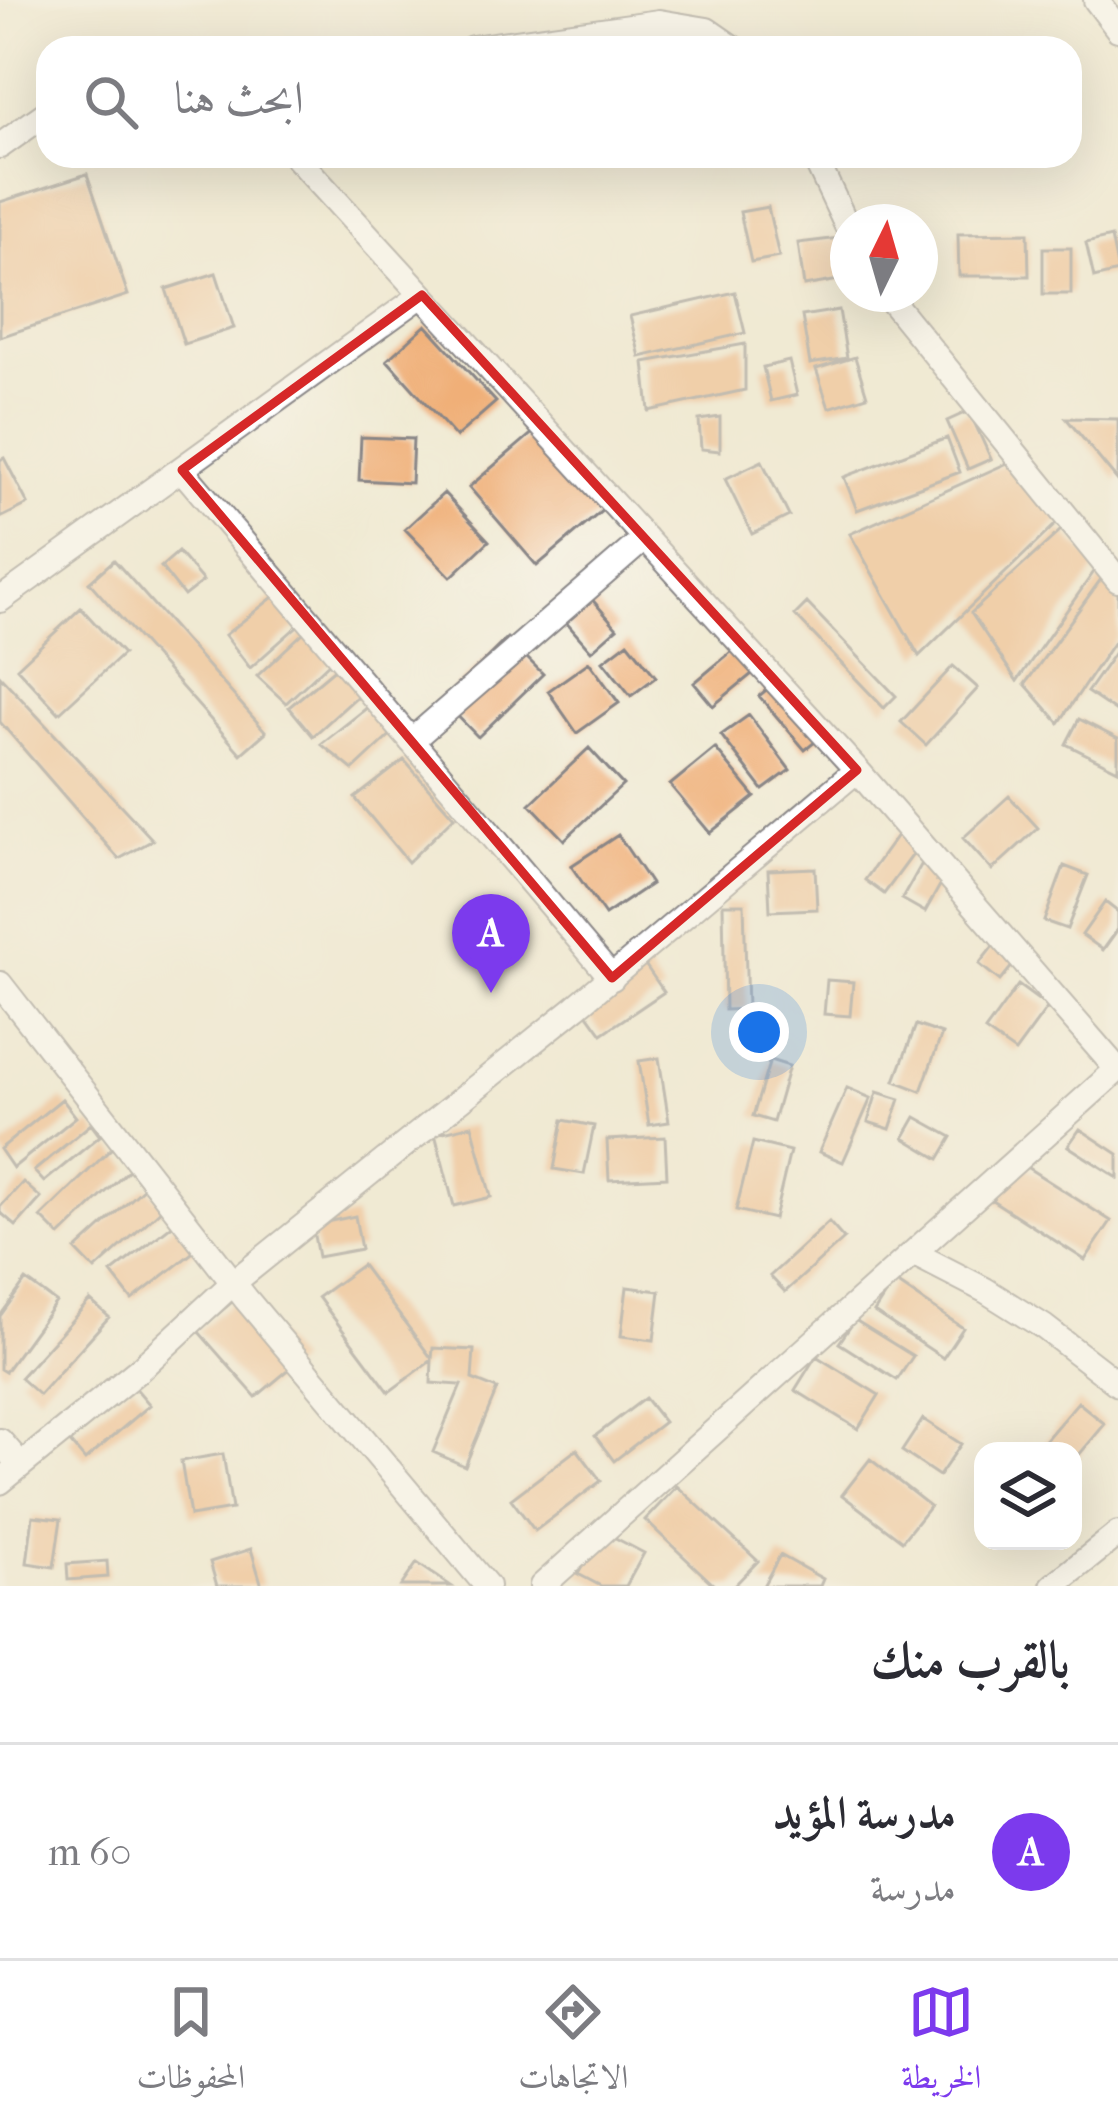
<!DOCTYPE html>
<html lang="ar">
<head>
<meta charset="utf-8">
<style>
  :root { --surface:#fff; --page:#f2f2f3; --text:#2b2b33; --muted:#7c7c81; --line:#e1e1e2; --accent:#7c3aed }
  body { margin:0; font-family:"IM FELL French Canon",Amiri,serif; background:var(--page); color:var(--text); direction:rtl }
  .controls { position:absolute; right:36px; bottom:36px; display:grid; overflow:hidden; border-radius:24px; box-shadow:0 12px 48px #0002 }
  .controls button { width:108px; height:108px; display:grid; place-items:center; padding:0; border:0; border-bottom:3px solid var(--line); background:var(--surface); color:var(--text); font:60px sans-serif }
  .compass { position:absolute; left:830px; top:204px; width:108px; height:108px; border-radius:50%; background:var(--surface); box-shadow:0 12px 48px #0002; rotate:5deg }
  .you { position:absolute; left:759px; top:1032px; width:42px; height:42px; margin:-30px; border:9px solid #fff; border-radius:50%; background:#1a73e8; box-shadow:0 0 0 18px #1a73e833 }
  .badge { display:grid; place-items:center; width:78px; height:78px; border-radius:50%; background:var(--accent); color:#fff; font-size:39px; font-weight:700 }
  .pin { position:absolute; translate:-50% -99px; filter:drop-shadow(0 3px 6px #0008) }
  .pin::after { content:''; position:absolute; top:63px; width:42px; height:36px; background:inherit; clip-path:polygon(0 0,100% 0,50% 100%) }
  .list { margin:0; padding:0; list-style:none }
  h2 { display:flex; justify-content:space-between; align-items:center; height:156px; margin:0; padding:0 48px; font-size:51px }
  h2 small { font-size:39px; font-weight:400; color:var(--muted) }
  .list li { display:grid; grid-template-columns:78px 1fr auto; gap:36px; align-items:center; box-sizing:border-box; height:216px; padding:0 48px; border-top:3px solid var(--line) }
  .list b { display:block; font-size:45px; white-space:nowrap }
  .list p { margin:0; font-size:39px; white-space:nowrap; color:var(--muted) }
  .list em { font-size:39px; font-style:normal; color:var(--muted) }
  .icon { flex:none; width:66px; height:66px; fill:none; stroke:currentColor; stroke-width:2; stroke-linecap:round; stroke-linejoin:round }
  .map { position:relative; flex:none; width:1118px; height:1586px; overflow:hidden; direction:ltr }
  .search { position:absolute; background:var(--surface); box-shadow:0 12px 48px #0002; left:36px; right:36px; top:36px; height:132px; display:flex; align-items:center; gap:30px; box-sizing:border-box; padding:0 42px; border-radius:36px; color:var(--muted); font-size:45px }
  .sheet { height:372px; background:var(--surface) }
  nav { display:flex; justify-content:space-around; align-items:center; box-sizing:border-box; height:168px; border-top:3px solid var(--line); background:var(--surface); font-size:33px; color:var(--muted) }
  nav a { display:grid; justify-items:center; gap:6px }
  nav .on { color:var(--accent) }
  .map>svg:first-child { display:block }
  .building { fill:#f0af77 }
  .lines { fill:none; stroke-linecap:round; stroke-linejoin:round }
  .minor-casing { stroke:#898687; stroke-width:28 }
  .minor { stroke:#fff; stroke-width:24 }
  .marked { fill:none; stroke:#d62828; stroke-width:9; stroke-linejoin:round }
</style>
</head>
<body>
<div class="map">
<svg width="1118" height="1586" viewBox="0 0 1118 1586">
  <rect width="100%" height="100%" fill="#f7f3e8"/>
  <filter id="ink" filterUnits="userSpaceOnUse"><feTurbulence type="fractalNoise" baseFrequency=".00833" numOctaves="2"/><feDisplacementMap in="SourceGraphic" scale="24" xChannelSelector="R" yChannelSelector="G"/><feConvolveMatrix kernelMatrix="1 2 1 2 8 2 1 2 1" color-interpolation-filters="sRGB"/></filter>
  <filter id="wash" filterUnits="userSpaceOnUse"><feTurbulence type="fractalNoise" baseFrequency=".004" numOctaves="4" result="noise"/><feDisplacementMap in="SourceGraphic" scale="48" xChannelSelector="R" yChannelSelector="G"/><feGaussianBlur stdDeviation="2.7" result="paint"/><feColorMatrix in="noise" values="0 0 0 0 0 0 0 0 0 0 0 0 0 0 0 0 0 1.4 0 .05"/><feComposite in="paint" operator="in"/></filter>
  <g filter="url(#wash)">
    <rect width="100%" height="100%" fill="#f0ead3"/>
    <g id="blocks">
      <path class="building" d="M87 174 128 295 0 337V202Z
        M768 207 779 257 751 262 740 212Z
        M1028 233 1029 276H959L958 234Z
        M1111 237 1118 272 1094 278 1086 243Z
        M840 238 845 279 804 286 798 243Z
        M1043 248H1071V294H1043Z
        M216 273 234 328 184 344 166 289Z
        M735 292 745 333 640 357 630 316Z
        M839 310 847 358 810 364 802 316Z
        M426 325 496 402 456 437 387 360Z
        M745 344V390L649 411 644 362Z
        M855 357 867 396 829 408 816 369Z
        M789 361 797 395 771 401 763 367Z
        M969 411 991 459 968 469 947 421Z
        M720 417V451L701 449 699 420Z
        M1066 418 1118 419V481Z
        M536 430 604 509 537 566 469 487Z
        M361 437 413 439 411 483 359 480Z
        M947 438 960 472 857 510 844 477Z
        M4 458 28 504 0 518V460Z
        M762 461 789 516 752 534 725 479Z
        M1012 461 1060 520 919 656 850 534Z
        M444 493 489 541 451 577 405 529Z
        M1061 530 1098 566 1017 681 971 613Z
        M178 552 203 581 184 596 161 567Z
        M114 560 266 732 241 754 89 582Z
        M1101 579 1118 591V636L1059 723 1025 684Z
        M582 588 617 628 591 651 556 611Z
        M277 594 303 621 250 668 225 635Z
        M807 603 896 696 884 708 795 615Z
        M81 608 123 654 59 713 17 668Z
        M304 632 333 659 286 703 257 676Z
        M507 638 543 674 478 737 443 701Z
        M628 642 656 677 631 696 603 661Z
        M738 646 758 669 713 706 694 683Z
        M1118 648V713L1087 692Z
        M343 662 364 690 313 736 289 707Z
        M589 662 619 703 577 733 548 691Z
        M953 666 978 688 926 745 901 722Z
        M784 675 830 730 805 750 759 696Z
        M0 676 153 840 119 859 0 722Z
        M373 703 398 728 353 770 321 744Z
        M749 715 790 770 763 790 721 735Z
        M1079 719 1118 739V770L1066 744Z
        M589 748 623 785 564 840 530 804Z
        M715 748 755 797 710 833 670 785Z
        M404 760 454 817 408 862 355 798Z
        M1009 796 1038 828 992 870 963 838Z
        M900 831 920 845 884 894 865 880Z
        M618 835 651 884 605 915 571 866Z
        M925 858 948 871 925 912 902 899Z
        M1064 866 1088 875 1067 929 1044 921Z
        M815 868 817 909 770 911 768 870Z
        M1105 902 1118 912V929L1103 950 1082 935Z
        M723 904H744L747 1009 725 1010Z
        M1000 937 1022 954 1000 981 979 964Z
        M644 963 664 992 602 1034 581 1005Z
        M827 980 853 982 850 1016 824 1014Z
        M1018 985 1048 1007 1015 1052 985 1031Z
        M916 1025 942 1034 921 1091 895 1081Z
        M659 1058 669 1122 649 1125 639 1061Z
        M770 1060 789 1066 773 1122 753 1116Z
        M847 1088 871 1098 843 1162 819 1152Z
        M877 1092 900 1099 890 1129 868 1122Z
        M62 1099 76 1117 13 1168 0 1149Z
        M916 1117 952 1137 939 1159 904 1138Z
        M563 1120 594 1126 584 1174 554 1169Z
        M91 1124 100 1136 44 1182 34 1171Z
        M472 1125 491 1197 454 1206 435 1134Z
        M1080 1129 1118 1154V1178L1068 1146Z
        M665 1137 667 1177 609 1180 607 1140Z
        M753 1142 790 1151 774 1219 736 1210Z
        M112 1148 131 1168 60 1236 41 1217Z
        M1017 1161 1111 1221 1085 1260 992 1200Z
        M23 1182 41 1198 16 1226 0 1212V1207Z
        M146 1186 165 1206 95 1270 76 1250Z
        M184 1216 205 1243 132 1300 111 1273Z
        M355 1216 361 1249 318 1257 312 1225Z
        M829 1222 844 1239 785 1292 770 1276Z
        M362 1265 432 1359 433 1348 474 1350 472 1379 497 1389 465 1466 433 1452 461 1385 431 1383 432 1360 389 1392 318 1297Z
        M26 1280 56 1302 5 1372 0 1369V1316Z
        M894 1281 963 1328 943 1358 874 1312Z
        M627 1287 660 1291 654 1340 621 1336Z
        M240 1295 298 1362 256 1397 198 1331Z
        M90 1300 109 1317 39 1395 20 1378Z
        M855 1320 913 1356 897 1380 839 1343Z
        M816 1356 879 1395 858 1429 795 1390Z
        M133 1385 150 1405 85 1460 68 1440Z
        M645 1398 664 1422 614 1461 595 1436Z
        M1078 1402 1105 1424 1073 1462V1451H1036Z
        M923 1419 961 1444 939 1476 902 1451Z
        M577 1449 601 1481 535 1531 511 1499Z
        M223 1454 232 1509 190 1516 181 1461Z
        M870 1459 930 1506 902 1541 842 1495Z
        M677 1486 758 1561 734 1586H715L645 1520Z
        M33 1516 61 1519 54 1567 27 1563Z
        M602 1531 644 1553 626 1586H601L578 1574Z
        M251 1549 262 1586H217L210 1562Z
        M780 1555 823 1579 820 1586H763Z
        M107 1561 108 1577 68 1580 67 1564Z
        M417 1563 451 1586H401Z"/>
    </g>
  </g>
  <g filter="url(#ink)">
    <use href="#blocks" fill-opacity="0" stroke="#898687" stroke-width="3"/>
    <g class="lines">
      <defs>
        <path id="minor" d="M1096 0 1118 29
          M472 48 659 22 707 30 733 48
          M0 146 48 112
          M295 156 857 770 1117 1069
          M814 156 848 228
          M886 294 1118 580
          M182 470 612 978
          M0 600 422 295
          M411 741 645 538
          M0 984 246 1299 487 1586
          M913 1253 985 1290 1044 1327 1118 1384
          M0 1441 21 1465
          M0 1482 141 1368 234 1282 576 1007 857 770
          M542 1586 1118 1069
          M1053 1586 1118 1534"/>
      </defs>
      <use href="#minor" class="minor-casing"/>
      <use href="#minor" class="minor"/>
    </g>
  </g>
  <path d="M0 0H1118V1586H0ZM422 295 857 770 612 978 182 470Z" fill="#f0ead3" fill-opacity=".55" fill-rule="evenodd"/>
  <path class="marked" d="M422 295 857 770 612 978 182 470Z"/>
</svg>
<div class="controls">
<button><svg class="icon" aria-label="layers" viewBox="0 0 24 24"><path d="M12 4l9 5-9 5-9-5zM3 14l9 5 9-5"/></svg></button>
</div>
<svg class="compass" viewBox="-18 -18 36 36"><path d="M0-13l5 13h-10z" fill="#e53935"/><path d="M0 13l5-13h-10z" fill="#7c7c81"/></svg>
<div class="you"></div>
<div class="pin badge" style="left:491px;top:993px">A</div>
<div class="search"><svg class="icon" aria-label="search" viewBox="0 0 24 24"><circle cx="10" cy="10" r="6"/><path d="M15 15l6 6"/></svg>ابحث هنا</div>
</div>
<section class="sheet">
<h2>بالقرب منك<small></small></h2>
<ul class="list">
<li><span class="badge">A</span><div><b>مدرسة المؤيد</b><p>مدرسة</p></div><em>60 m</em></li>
</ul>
</section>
<nav>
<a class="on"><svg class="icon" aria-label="map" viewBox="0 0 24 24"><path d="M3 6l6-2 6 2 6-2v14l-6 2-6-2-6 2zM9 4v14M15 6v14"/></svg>الخريطة</a>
<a><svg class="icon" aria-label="directions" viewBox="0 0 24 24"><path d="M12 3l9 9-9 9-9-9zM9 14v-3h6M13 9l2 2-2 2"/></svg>الاتجاهات</a>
<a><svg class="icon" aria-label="saved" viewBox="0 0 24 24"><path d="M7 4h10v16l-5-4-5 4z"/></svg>المحفوظات</a>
</nav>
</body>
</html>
